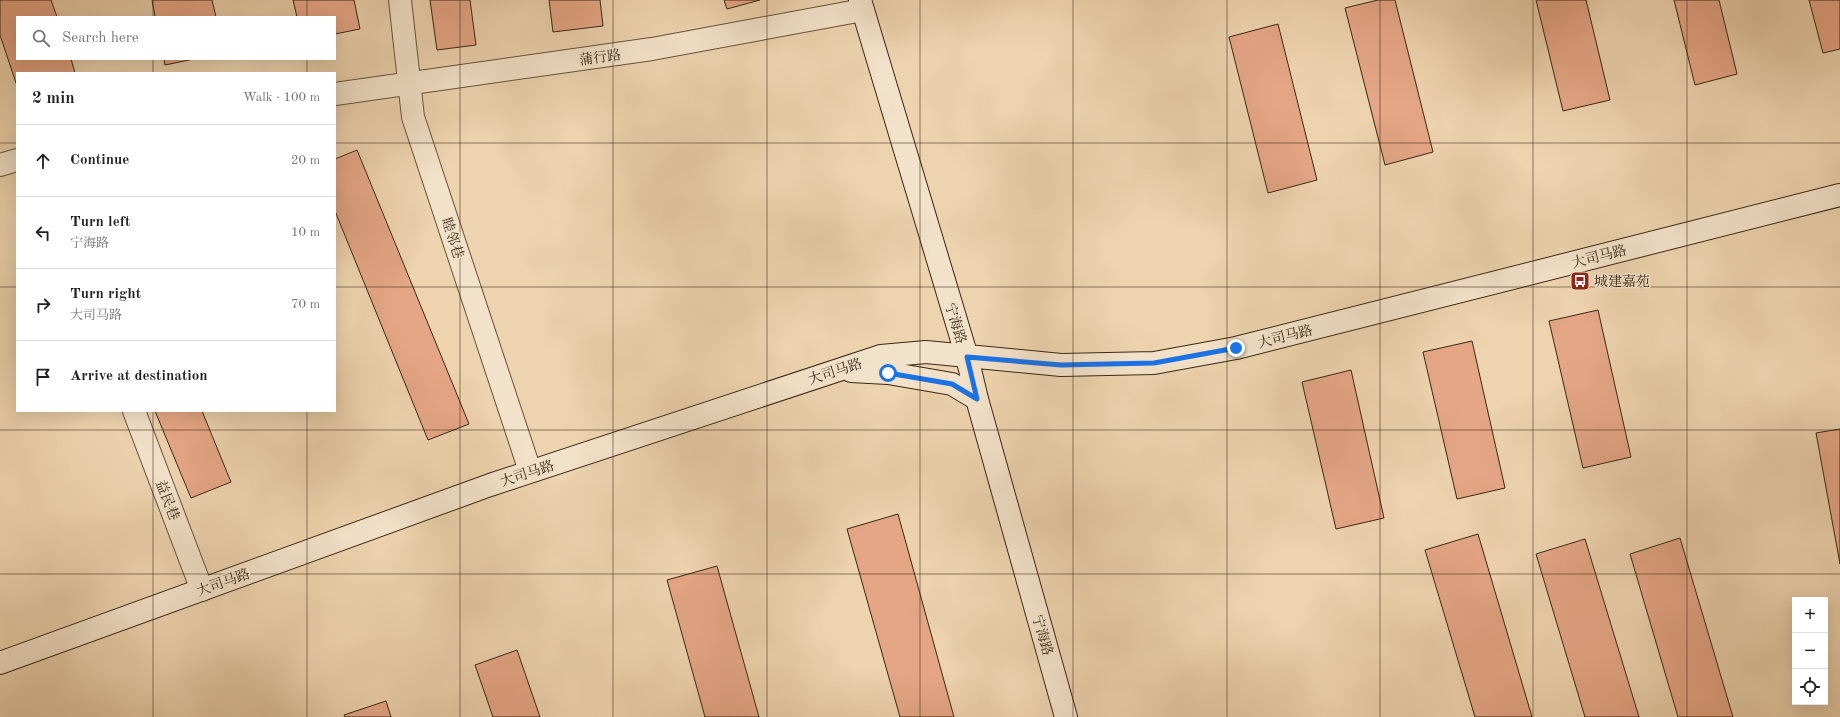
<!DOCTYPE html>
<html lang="en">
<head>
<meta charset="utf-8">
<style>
  :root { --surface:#fff; --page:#f2f2f2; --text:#202124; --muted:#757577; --line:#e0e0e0 }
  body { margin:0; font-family:"Old Standard TT","Noto Serif SC",serif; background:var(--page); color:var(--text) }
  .controls { position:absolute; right:12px; bottom:12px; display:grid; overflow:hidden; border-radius:0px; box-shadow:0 4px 16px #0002 }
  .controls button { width:36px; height:36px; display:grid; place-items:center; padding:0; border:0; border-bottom:1px solid var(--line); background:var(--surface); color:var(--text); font:20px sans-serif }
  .stop { position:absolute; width:12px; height:12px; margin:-9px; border:3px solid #1a73e8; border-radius:50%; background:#fff }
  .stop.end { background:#1a73e8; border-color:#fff; box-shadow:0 1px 4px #0008 }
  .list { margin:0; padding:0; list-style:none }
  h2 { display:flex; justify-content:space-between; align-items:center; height:52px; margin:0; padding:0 16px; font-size:17px }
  h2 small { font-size:13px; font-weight:400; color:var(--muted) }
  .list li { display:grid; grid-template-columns:26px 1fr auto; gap:12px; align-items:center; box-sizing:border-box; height:72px; padding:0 16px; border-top:1px solid var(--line) }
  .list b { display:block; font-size:15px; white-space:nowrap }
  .list p { margin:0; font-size:13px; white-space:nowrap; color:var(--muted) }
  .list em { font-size:13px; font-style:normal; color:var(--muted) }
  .icon { flex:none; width:22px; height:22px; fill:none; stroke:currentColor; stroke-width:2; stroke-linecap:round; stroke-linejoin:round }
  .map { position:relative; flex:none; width:1840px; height:717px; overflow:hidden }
  .search { position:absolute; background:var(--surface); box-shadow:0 4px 16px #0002; left:16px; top:16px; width:320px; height:44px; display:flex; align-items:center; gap:10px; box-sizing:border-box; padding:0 14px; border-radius:0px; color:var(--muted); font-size:15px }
  .panel { position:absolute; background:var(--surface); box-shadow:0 4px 16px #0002; left:16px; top:72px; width:320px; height:340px; border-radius:0px }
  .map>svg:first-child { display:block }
  .building { fill:#e5a685; stroke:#392716 }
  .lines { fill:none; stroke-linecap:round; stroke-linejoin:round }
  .street-casing { stroke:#66523c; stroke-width:24 }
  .secondary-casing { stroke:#392716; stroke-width:24 }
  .street { stroke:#f3e2ca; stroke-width:22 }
  .secondary { stroke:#f3e2ca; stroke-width:22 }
  .route { stroke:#1a73e8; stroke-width:5 }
  .grid { fill:none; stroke:#392716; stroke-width:1; stroke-opacity:0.55 }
  .labels { text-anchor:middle; stroke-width:3; stroke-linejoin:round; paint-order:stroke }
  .street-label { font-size:14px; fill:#392716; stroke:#f3e2ca }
  .poi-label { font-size:14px; fill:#392716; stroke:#f3e2ca; text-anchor:start }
</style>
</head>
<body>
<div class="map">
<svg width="1840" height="717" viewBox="0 0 1840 717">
  <rect width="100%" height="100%" fill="#edd3ae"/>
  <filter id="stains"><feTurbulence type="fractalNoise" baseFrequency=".005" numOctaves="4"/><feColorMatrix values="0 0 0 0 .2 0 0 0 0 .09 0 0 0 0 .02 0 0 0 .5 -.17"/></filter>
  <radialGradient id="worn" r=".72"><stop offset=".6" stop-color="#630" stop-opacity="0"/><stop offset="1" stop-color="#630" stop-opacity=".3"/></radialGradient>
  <path class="building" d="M0 0H51L57 17H17V59H71L75 73H17V86L0 35Z
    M152 0H212L216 17H155Z
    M293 0H354L360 29 335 34V17H297Z
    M430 0H470L476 45 437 50Z
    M549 0H600L603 26 553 32Z
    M724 0H760L727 9Z
    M1378 0H1395L1433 152 1385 165 1345 8Z
    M1536 0H1586L1610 100 1563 111Z
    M1674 0H1719L1737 74 1695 85Z
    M1809 0H1840V49L1823 53Z
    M1278 24 1317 180 1268 193 1229 37Z
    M164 59H194L165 65Z
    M357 150 469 424 428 440 335 211V159Z
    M1598 310 1631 457 1583 468 1549 321Z
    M1472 341 1505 488 1457 499 1423 352Z
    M1351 370 1384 518 1336 529 1302 382Z
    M155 411H202L231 482 191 498Z
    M1840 429V564L1816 433Z
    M898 514 954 717H900L847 529Z
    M1478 534 1532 717H1475L1425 550Z
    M1680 538 1733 717H1678L1630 554Z
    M1585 539 1639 717H1585L1536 554Z
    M717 566 759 717H705L667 580Z
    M517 650 540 717H493L475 665Z
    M386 701 391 717H345L344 715Z"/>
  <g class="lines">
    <defs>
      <path id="street" d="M400 0 413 117 530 471
        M335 94 652 49 863 10
        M0 165 17 160
        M134 411 202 590"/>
      <path id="secondary" d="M860 0 967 357 977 399 1066 717
        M851 371 888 373 952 384 977 399
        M0 663 490 485 881 356 926 352 1061 365 1154 363 1236 348 1840 195"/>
    </defs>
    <use href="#street" class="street-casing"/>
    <use href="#secondary" class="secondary-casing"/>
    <use href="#street" class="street"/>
    <use href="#secondary" class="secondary"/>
  </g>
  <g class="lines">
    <path class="route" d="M888 373 952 384 977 399 967 357 1061 365 1154 363 1236 348"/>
  </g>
  <path class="grid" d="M153 0V17M307 0V17M460 0V717M613 0V717M767 0V717M920 0V717M1073 0V717M1227 0V717M1380 0V717M1533 0V717M1687 0V717M153 59V73M307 59V73M0 143H17M335 143H1840M0 287H17M335 287H1840M153 411V717M307 411V717M0 430H1840M0 574H1840"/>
  <defs>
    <symbol id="bus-square" viewBox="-11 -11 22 22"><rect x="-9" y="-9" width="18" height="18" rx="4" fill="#8f2418" stroke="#f3e2ca"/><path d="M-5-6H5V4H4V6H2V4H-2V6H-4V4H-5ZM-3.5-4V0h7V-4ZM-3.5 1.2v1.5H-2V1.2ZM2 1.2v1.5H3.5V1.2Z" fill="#fff"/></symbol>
  </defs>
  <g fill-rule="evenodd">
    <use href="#bus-square" x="1569" y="270" width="22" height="22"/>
  </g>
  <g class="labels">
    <g class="street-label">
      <text transform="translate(600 57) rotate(-8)" y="5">蒲行路</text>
      <text transform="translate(453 238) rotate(72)" y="5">睦邻巷</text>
      <text transform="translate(1599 256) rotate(-14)" y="5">大司马路</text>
      <text transform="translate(956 323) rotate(73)" y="5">宁海路</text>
      <text transform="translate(1285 336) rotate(-14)" y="5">大司马路</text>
      <text transform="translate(835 371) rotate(-18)" y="5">大司马路</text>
      <text transform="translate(527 473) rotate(-18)" y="5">大司马路</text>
      <text transform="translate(168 500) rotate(69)" y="5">益民巷</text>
      <text transform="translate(223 582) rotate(-20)" y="5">大司马路</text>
      <text transform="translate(1043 635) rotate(74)" y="5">宁海路</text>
    </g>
    <g class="poi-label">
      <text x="1594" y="286">城建嘉苑</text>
    </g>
  </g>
  <rect width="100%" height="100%" filter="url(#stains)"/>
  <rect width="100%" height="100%" fill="url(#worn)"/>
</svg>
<div class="controls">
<button>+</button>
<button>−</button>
<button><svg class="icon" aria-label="locate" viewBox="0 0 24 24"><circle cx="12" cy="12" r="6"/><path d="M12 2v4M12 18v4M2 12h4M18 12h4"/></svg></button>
</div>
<div class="stop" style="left:888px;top:373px"></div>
<div class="stop end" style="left:1236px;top:348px"></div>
<div class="search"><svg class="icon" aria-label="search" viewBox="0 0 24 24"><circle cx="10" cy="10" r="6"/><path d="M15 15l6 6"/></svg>Search here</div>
<section class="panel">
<h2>2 min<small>Walk · 100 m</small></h2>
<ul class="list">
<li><svg class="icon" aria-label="ahead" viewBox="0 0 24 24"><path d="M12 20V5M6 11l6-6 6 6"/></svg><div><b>Continue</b></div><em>20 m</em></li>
<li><svg class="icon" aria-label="left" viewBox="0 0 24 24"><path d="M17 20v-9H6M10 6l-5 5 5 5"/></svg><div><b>Turn left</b><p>宁海路</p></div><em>10 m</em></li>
<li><svg class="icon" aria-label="right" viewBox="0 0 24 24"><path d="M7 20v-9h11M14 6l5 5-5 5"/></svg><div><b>Turn right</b><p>大司马路</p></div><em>70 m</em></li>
<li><svg class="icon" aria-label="arrive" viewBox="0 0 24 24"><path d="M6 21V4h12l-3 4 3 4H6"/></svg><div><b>Arrive at destination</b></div></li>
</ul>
</section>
</div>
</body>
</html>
